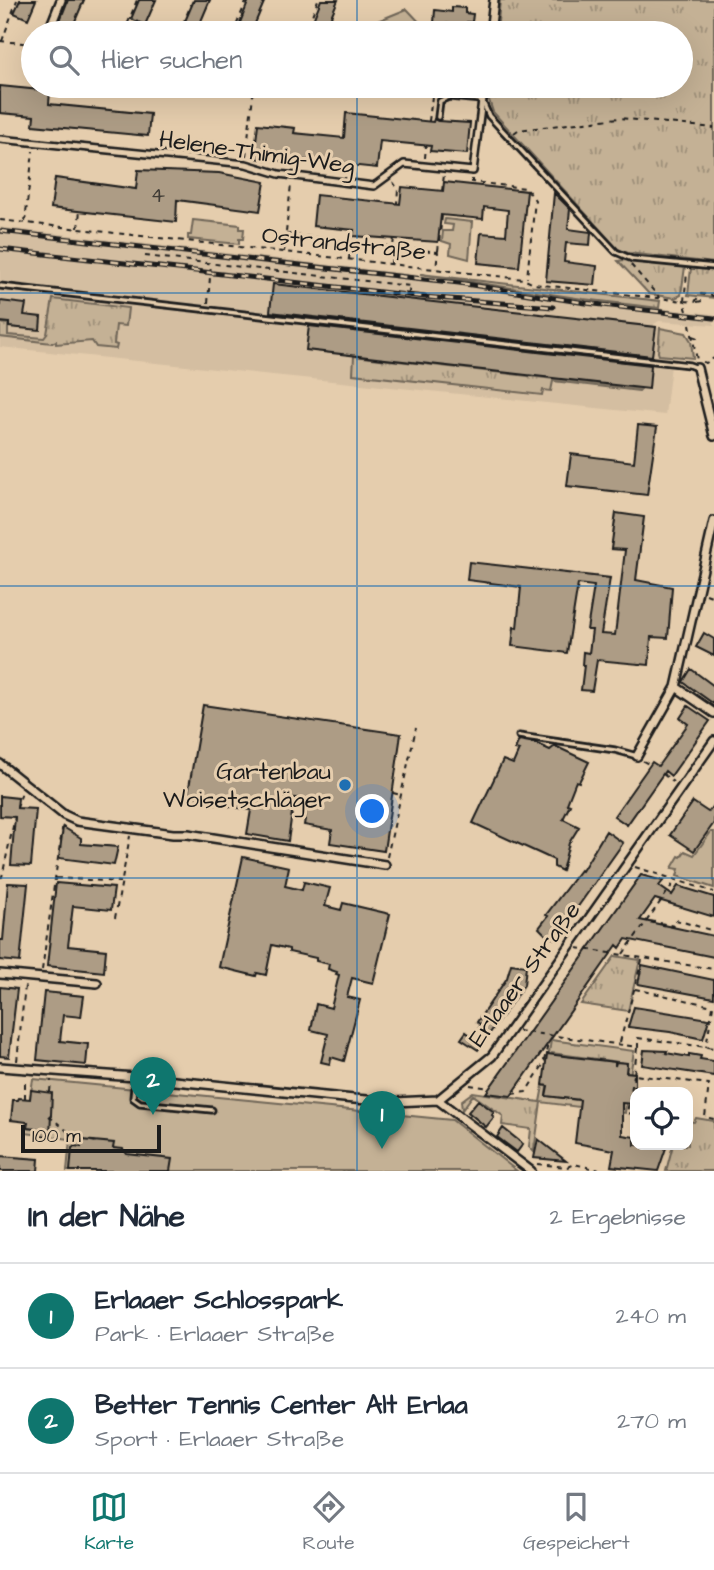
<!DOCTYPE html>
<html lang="de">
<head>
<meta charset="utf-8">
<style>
  :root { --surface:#fff; --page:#f2f2f3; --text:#1f2937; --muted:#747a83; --line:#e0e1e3; --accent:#0f766e }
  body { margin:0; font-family:"Architects Daughter",sans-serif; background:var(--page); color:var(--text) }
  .controls { position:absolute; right:21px; bottom:21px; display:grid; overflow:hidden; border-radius:14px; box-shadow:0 7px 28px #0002 }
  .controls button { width:63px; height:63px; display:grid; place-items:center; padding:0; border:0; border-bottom:2px solid var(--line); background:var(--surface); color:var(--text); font:35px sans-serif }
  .scale { position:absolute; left:21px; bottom:18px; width:140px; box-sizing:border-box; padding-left:7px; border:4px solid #1c1c1c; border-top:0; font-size:19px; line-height:24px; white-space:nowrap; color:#1c1c1c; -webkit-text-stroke:5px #e5cdad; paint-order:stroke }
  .you { position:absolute; left:373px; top:812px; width:24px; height:24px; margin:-18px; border:5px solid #fff; border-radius:50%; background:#1a73e8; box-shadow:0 0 0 10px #1a73e833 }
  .badge { display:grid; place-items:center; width:46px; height:46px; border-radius:50%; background:var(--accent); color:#fff; font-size:23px; font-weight:700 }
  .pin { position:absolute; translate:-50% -58px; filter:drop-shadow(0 2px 4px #0008) }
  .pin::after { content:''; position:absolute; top:37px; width:24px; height:21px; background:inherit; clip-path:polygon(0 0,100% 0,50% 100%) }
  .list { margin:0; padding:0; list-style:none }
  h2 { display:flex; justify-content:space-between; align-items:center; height:91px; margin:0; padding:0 28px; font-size:30px }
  h2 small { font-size:23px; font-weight:400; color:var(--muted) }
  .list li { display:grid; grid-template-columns:46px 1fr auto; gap:21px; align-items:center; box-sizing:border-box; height:105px; padding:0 28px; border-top:2px solid var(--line) }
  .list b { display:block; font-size:26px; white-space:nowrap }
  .list p { margin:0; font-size:23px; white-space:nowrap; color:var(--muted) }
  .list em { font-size:23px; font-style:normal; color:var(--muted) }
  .icon { flex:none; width:38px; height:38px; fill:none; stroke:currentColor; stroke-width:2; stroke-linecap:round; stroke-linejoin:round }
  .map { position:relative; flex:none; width:714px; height:1171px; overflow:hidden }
  .search { position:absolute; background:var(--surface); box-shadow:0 7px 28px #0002; left:21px; right:21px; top:21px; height:77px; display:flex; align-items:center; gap:18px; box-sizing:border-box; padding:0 24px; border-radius:38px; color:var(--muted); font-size:26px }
  .sheet { height:301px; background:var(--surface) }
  nav { display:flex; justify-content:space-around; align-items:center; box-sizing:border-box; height:98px; border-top:2px solid var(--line); background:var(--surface); font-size:19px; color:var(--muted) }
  nav a { display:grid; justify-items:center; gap:4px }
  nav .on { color:var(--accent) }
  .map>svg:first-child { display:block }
  .built { fill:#d4bea1 }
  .grass { fill:url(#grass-tufts); stroke:#706658; stroke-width:2 }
  .green { fill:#c4b195; stroke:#706658; stroke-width:2 }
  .building { fill:#ad9c85; stroke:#1c1c1c; stroke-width:2 }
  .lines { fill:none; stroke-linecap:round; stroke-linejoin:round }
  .service-casing { stroke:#1c1c1c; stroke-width:9 }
  .pedestrian-casing { stroke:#1c1c1c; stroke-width:10 }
  .minor-casing { stroke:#1c1c1c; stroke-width:12 }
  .path { stroke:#1c1c1c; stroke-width:2; stroke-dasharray:5 5; stroke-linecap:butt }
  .service { stroke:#e5cdad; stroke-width:3.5 }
  .pedestrian { stroke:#e5cdad; stroke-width:5 }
  .minor { stroke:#e5cdad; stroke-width:7 }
  .rail-casing { stroke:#1c1c1c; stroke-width:5 }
  .rail { stroke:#e5cdad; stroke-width:2.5; stroke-dasharray:8; stroke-linecap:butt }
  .grid { fill:none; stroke:#1f6fb2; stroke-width:2; stroke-opacity:0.55 }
  .poi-dot { fill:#1f6fb2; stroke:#e5cdad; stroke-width:2.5 }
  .labels { text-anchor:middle; stroke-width:6; stroke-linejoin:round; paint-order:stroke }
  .number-label { font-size:21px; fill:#403c36 }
  .street-label { font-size:24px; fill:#1c1c1c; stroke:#e5cdad }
  .poi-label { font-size:24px; fill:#1c1c1c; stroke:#e5cdad; text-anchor:end }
</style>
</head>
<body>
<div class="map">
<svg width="714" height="1171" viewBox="0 0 714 1171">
  <defs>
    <pattern id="grass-tufts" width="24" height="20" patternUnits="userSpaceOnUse" patternTransform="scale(1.75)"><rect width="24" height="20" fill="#c4b195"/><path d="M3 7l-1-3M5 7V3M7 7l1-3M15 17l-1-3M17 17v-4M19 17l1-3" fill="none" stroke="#9e8f79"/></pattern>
  </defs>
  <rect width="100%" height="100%" fill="#e5cdad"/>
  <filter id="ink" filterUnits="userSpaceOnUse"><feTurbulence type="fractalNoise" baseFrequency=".0143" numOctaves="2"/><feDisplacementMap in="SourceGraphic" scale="14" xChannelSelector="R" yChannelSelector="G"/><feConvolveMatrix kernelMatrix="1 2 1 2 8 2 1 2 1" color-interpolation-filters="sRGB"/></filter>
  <g filter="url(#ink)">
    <path class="built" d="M0 227 421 275 583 299 714 314V325L659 321 654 324V327L660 328 658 353 661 355 672 357 665 415 0 347Z"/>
    <path class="grass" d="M500 0H714V263L628 253 618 249 493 112 489 100 491 86H681V33H497Z
      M624 260 685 267 681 295 675 298 649 294 618 261Z
      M691 268 714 270V298L688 295Z
      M420 274 660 301 659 308 583 299Z
      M53 299 128 308 126 326 116 325 114 344 117 345 116 349 96 347 92 341 56 344V341L52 343 0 337V323L8 324V335L44 338 47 334Z
      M660 328 686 333 691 341 693 358 659 355 658 352Z
      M354 356 641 389 639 391 553 381 551 391 543 390 542 395 353 374Z
      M615 956 640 960 628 1011 581 1004Z
      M551 1040 634 1051 630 1076 626 1075 627 1063 552 1053 550 1059H548Z
      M543 1086H547L546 1096 622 1106 623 1095 627 1096 625 1113 541 1102 534 1152 529 1147 531 1129 502 1125 503 1116 473 1095 462 1110 461 1101 473 1092 540 1102Z
      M696 1118 714 1121V1171H666L673 1145H688V1121L694 1122Z"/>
    <path class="green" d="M407 9 423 26 479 28V33H375V22Z
      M445 219 472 222 469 259 450 254 451 244 442 241 443 231H452L453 225 444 224Z
      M193 220 240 225V229H244L243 239H239V244L188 239V235H191Z
      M711 832H714V888L677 876 679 869 672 868 679 856 681 857 685 851 694 855Z
      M33 1079 452 1120 517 1171H67L70 1139 25 1133Z"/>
    <path class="building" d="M20 0H36L28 19 14 13Z
      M68 0H84L70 33H62L56 31Z
      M139 0H156L145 25 131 19Z
      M194 0H210L196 33H180Z
      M249 0H265L251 33H236Z
      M321 0H338L324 33H308Z
      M452 7 465 8V13L473 14 472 22H467V25L434 23 435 10 452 12Z
      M0 86 50 91 49 104 150 114 148 136 33 125 34 116 0 113Z
      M346 113 433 122 434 119 438 121 470 123 467 154 430 151 431 146 380 141 377 168 292 159V162L254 158 258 124 295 128 294 133 344 138Z
      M138 170 219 173 265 182 260 211 177 200 176 222 51 208 55 178 136 189Z
      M444 182 527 191 519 267 478 263 481 233 506 235 508 210 484 207 483 219 441 215 438 242 353 236 354 230 313 226 316 195 400 204 402 187 443 191Z
      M554 193 570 209 568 229 591 232 590 245 566 243 564 262 597 266 595 285 546 281Z
      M273 284 656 327 652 356 270 312Z
      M0 301 26 304 24 315 41 317 40 330 9 327V323L0 322Z
      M309 326 651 365 649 389 306 350Z
      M638 425 657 427 647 495 567 486 571 454 634 462Z
      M616 513 644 517 636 580 672 587 668 638 651 637 649 665 597 660 592 691 581 690 584 665H582L583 652 589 653 592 630H587L594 586 578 584 567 653 512 646 514 627 517 628 521 587 467 580 469 562 610 578 601 634 615 635 625 550 611 549Z
      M704 633 714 639V656L696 647Z
      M691 669 714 686V704L683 682Z
      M203 705 401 734 384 851 330 843 332 830 304 825 308 800 294 798 288 841 247 834 251 810 187 799Z
      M688 706 710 721 671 776 665 771 627 825 614 816 652 762 658 766 688 724 680 718Z
      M519 740 535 743 550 750 555 746 589 762 579 782 576 781 567 804 570 805 563 819 579 827 569 843 562 871 554 867V860L473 823 503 760 513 764 519 750 515 749Z
      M0 796 18 798 17 808 36 809 31 866 11 865 15 817 0 816Z
      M693 802 708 812 714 804V823L694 851 670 835Z
      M63 827 81 838V844L118 847 114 865 59 858Z
      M606 831 623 843 555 939 550 936 549 938 539 928 548 916 546 915 580 870 582 871Z
      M243 857 289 867 285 886 302 890 304 882 330 888 325 906 341 910 343 903 390 914 373 983 352 978 347 997 360 1000 344 1061 331 1057 330 1064 321 1062 328 1034 311 1030 316 1004 331 1008 339 975 336 974 337 972 328 969 329 964 316 961V958L289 952V949L272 945 266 975 257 973 256 976 219 967Z
      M641 875 663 881 659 886 672 895 678 886 714 897V917L655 899 640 920 714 936V957L626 939 620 948 617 945 511 1096 486 1093Z
      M8 883 28 884 20 962 0 960V940H3Z
      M56 883 114 888 111 910 73 906 68 946 106 950 104 972 47 966Z
      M511 964 526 966 524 985 478 1050 461 1039 466 1032 473 1037 481 1025 477 1022 507 978Z
      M642 965 714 980V998L638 984Z
      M0 987 17 989 9 1057 0 1056Z
      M44 992 84 996 81 1017 63 1015 60 1041 88 1044 86 1065 37 1060Z
      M634 1007 709 1019 703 1039 670 1032 628 1027Z
      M644 1050 667 1051 666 1053 689 1057V1054L701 1056 700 1059 714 1061V1076L642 1065Z
      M547 1054 615 1062V1066L616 1062 627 1063 626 1072 635 1073V1104L622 1103V1135L635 1137V1145H667L658 1171 611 1166 614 1150 575 1143 580 1100 546 1096 548 1086 543 1085Z
      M31 1090 52 1093 50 1136 36 1135V1129L27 1128 28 1122 11 1120 13 1100H18L19 1098 30 1099Z
      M478 1100 494 1112 492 1115 494 1117 486 1127 468 1112Z
      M503 1128 523 1144 517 1152 497 1137Z
      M538 1139 566 1161 534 1158Z
      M82 1140 114 1143 113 1148 123 1149 127 1154 172 1159 170 1171H70L72 1148 75 1146 81 1147Z
      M0 1156 39 1159 38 1171H0Z"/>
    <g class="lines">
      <defs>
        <path id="service" d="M438 117 440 101 449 97 482 100 489 116 616 252 632 259 714 267
          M0 286 689 365 697 368
          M519 736 615 750 637 756
          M135 1077 133 1098 140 1103 212 1110"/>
        <path id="pedestrian" d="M0 139 246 164 279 174 374 186 404 164 473 171 482 100"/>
        <path id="minor" d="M48 33 61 0
          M490 33 494 0
          M482 100 484 86
          M697 368 714 436
          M676 687 714 713
          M637 756 676 687 714 521
          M0 764 64 815 77 821 173 834H188L385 865
          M0 974 97 983
          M0 1067 135 1077 354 1099 394 1102 438 1100 492 1056 714 741
          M438 1100 531 1171"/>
      </defs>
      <use href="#service" class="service-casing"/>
      <use href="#pedestrian" class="pedestrian-casing"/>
      <use href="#minor" class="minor-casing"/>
      <path class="path" d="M124 33 137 0
        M179 33 193 0
        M233 33 247 0
        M305 33 318 0
        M0 41 33 44
        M2 41 17 0
        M410 86 447 90
        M429 121 433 88
        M514 133 518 130 619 118 714 128
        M246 156 254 86
        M425 158 426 146
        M472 179V182L526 188 535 200 527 278
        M393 182 398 189 397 203
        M442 191 444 175
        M0 220 523 279 534 284 684 301 695 302 700 294 714 296
        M25 222 33 151
        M78 228 80 211
        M286 234 438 252 436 269
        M438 251 442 216
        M284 252 291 184
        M145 256 410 286 408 298
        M349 259 352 230
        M391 264 394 238
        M631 265 659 297
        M697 302 706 300
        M208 303 211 264
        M687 311 684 301 687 273
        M690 324 697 360
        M693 336 701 339
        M703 362 706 363 714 358
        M706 594 714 597
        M643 761 650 765
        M663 774 673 782
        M393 793 401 795
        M17 808 22 792
        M387 857 416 728
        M635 867 714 892
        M0 877H2L15 817
        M56 878 120 882
        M115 918 130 836
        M650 921 674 926 676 920 714 931
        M577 948 714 969
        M623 954 676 880
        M42 970 63 823
        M635 989 713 1006 706 1047
        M518 1031 638 1047V1038L714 1048
        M620 1042 642 960
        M637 1048 634 1075 709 1084 705 1117 714 1119
        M17 1061 25 986
        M634 1075 627 1113 635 1114
        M470 1085 489 1088
        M50 1092 51 1080
        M512 1094 526 1092 543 1065 548 1044
        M25 1098V1078
        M49 1116 77 1139 98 1142
        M537 1164 567 1167 574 1164 604 1171"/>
      <use href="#service" class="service"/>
      <use href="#pedestrian" class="pedestrian"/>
      <use href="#minor" class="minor"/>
      <defs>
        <path id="rail" d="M0 231 459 283 586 303 714 318
          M0 249 425 297 553 307"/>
      </defs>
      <use href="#rail" class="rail-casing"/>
      <use href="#rail" class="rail"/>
    </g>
  </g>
  <path class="grid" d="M357 0V33M357 86V1171M0 293H714M0 586H714M0 878H714"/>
  <circle class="poi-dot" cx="345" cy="785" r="7"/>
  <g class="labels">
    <g class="number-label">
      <text x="158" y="202">4</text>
    </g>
    <g class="street-label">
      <text transform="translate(257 152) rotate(8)" y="8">Helene-Thimig-Weg</text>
      <text transform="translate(344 243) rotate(6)" y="8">Ostrandstraße</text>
      <text transform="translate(524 974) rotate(-54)" y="8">Erlaaer Straße</text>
    </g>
    <g class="poi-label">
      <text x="331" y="779">Gartenbau<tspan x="331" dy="28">Woisetschläger</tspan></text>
    </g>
  </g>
</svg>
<div class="controls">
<button><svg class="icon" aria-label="locate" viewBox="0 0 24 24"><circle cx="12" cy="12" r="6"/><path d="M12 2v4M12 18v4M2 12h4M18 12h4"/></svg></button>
</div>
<div class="scale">100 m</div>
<div class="you"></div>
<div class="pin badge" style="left:382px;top:1149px">1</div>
<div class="pin badge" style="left:153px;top:1115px">2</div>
<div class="search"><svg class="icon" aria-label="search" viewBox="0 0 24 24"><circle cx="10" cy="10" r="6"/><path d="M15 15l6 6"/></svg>Hier suchen</div>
</div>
<section class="sheet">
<h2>In der Nähe<small>2 Ergebnisse</small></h2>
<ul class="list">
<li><span class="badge">1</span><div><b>Erlaaer Schlosspark</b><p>Park · Erlaaer Straße</p></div><em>240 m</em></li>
<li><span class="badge">2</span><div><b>Better Tennis Center Alt Erlaa</b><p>Sport · Erlaaer Straße</p></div><em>270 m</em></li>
</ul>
</section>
<nav>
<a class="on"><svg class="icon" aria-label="map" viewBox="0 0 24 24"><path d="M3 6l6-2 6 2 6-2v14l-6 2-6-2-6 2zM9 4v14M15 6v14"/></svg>Karte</a>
<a><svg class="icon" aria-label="directions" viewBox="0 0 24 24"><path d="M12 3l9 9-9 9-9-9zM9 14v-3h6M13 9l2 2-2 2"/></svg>Route</a>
<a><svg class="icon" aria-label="saved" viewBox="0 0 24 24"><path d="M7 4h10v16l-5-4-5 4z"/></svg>Gespeichert</a>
</nav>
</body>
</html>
